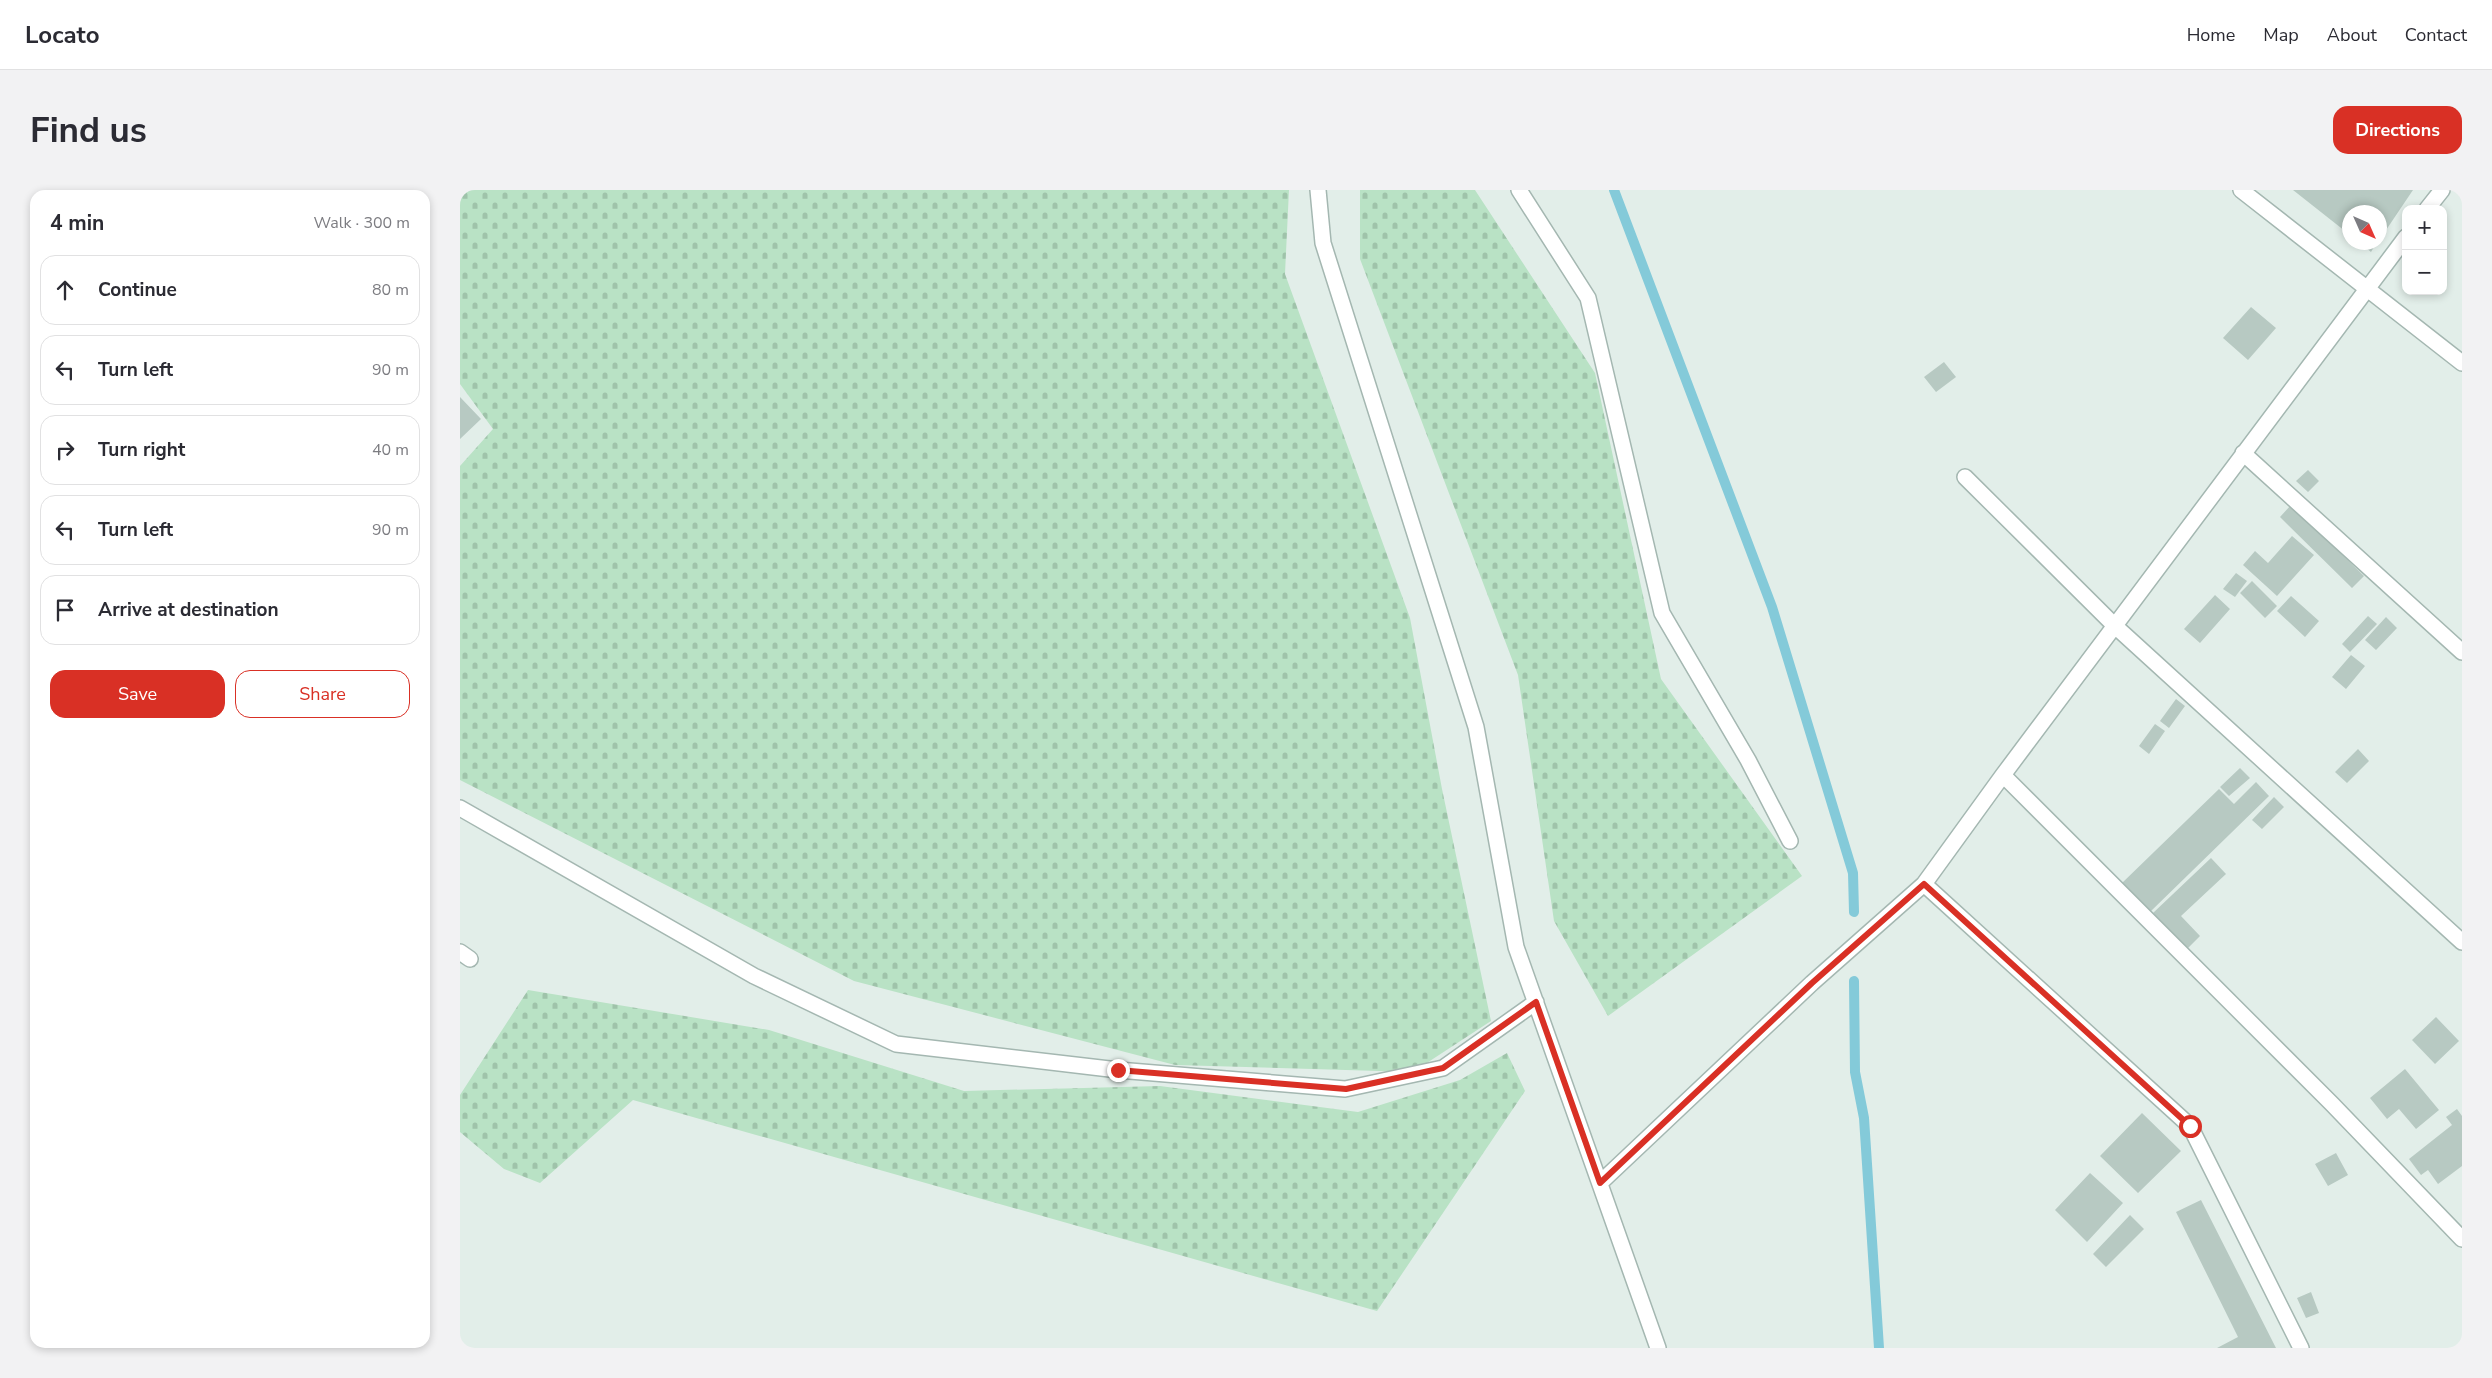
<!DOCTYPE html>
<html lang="en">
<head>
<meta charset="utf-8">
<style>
  :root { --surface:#fff; --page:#f2f2f3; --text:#2b2b33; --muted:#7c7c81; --line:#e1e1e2; --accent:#d93025 }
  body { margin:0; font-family:"Nunito Sans",sans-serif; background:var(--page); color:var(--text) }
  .controls { position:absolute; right:15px; top:15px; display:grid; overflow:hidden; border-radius:10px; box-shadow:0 2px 8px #0003 }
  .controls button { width:45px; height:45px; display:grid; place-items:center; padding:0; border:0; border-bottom:1px solid var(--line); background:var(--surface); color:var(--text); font:25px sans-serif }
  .compass { position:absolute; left:1882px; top:15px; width:45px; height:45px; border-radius:50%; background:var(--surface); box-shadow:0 2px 8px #0003; rotate:135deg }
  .stop { position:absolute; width:15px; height:15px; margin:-11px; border:4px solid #d93025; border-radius:50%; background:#fff }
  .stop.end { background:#d93025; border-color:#fff; box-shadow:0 1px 5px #0008 }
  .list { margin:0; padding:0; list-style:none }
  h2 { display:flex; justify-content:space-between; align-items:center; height:65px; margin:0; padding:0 20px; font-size:21px }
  h2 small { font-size:16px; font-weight:400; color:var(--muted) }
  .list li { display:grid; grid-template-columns:32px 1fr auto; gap:15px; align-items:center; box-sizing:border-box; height:70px; margin:0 10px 10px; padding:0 10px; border:1px solid var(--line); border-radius:15px }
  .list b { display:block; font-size:19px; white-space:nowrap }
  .list em { font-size:16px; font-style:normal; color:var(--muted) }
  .actions { display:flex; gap:10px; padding:15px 20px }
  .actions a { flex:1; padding:11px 0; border:1px solid var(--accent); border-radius:15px; text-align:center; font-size:18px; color:var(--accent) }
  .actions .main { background:var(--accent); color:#fff }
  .icon { flex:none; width:28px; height:28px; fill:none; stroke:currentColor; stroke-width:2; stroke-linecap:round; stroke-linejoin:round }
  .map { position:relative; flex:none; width:2002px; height:1158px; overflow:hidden; border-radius:15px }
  header { display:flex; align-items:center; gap:30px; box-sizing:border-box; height:70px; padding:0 25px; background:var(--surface); border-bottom:1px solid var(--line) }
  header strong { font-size:24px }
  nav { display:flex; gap:28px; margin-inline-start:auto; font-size:18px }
  .intro { display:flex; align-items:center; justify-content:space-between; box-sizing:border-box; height:120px; padding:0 30px }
  h1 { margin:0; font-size:35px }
  .button { padding:12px 22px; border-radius:15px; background:var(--accent); color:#fff; font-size:18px; font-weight:700 }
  main { display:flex; gap:30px; padding:0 30px }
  aside { flex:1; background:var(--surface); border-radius:15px; box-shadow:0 2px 8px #0003 }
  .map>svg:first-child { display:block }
  .cemetery { fill:url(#cemetery-stones) }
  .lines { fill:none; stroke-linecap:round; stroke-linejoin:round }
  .stream { stroke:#84cad9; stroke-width:10 }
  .building { fill:#b7c9c2 }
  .minor-casing { stroke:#a4b7b1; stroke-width:18 }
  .minor { stroke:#fff; stroke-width:15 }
  .route { stroke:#d93025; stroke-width:6 }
</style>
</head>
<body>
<header>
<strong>Locato</strong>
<nav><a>Home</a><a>Map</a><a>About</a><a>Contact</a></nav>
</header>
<div class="intro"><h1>Find us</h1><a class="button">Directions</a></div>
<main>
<aside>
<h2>4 min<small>Walk · 300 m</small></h2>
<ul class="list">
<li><svg class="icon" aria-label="ahead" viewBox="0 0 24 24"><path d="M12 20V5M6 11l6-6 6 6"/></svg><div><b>Continue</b></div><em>80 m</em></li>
<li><svg class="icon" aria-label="left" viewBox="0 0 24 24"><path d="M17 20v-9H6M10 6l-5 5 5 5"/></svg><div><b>Turn left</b></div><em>90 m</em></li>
<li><svg class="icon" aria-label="right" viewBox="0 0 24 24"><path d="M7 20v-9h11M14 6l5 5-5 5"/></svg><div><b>Turn right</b></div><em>40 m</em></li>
<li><svg class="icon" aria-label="left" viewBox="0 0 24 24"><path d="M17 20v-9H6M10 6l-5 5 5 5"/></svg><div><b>Turn left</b></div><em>90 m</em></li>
<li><svg class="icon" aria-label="arrive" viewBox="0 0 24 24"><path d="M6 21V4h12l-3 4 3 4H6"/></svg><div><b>Arrive at destination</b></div></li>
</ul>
<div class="actions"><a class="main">Save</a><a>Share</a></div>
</aside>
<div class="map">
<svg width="2002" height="1158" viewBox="0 0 2002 1158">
  <defs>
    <pattern id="cemetery-stones" width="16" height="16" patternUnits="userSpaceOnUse" patternTransform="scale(1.25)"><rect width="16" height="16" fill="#b9e2c5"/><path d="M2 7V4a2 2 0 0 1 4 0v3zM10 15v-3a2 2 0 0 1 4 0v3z" fill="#9fc3aa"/></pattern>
  </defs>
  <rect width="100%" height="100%" fill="#e2eee9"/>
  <path class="cemetery" d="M0 0H829L825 84 950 428 982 599 1031 831 953 882 715 875 394 791 0 590V276L33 239 0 194Z
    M900 0H1015L1135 183 1201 489 1342 686 1148 826 1094 731 1058 485 900 69Z
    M68 800 309 840 504 901 700 896 898 922 1000 890 1047 863 1065 901 917 1121 173 910 80 993 44 979 0 942V905Z"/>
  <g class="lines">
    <path class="stream" d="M1154 0 1312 417 1393 683 1394 722
      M1394 791 1395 882 1404 928 1419 1158"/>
  </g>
  <path class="building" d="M1833 0H1953L1920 49V22H1890V45Z
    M1899 52H1917L1911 62Z
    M1791 117 1816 138 1788 170 1763 148Z
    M1484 172 1496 187 1476 202 1464 187Z
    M0 207 21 229 0 249Z
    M1848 280 1859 291 1848 302 1836 291Z
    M1831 315 1904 386 1892 398 1820 327Z
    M1832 346 1854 365 1817 406 1783 375 1795 361 1808 373Z
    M1776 383 1787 391 1775 407 1763 399Z
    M1792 391 1817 416 1805 428 1780 403Z
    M1755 405 1770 419 1740 453 1724 439Z
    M1831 406 1859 431 1845 447 1817 421Z
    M1908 426 1917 434 1890 462 1882 454Z
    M1926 427 1937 438 1916 460 1905 450Z
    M1891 465 1905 476 1886 499 1872 487Z
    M1716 509 1725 516 1709 538 1700 531Z
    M1695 534 1705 541 1689 564 1679 556Z
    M1898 559 1909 571 1887 593 1875 582Z
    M1780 578 1790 588 1769 606 1760 597Z
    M1796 592 1809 606 1690 722 1662 693 1759 599 1774 614Z
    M1814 607 1824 617 1802 639 1792 630Z
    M1751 668 1766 684 1721 726 1740 746 1727 759 1693 723Z
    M1976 827 1999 851 1975 874 1952 850Z
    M1945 879 1979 920 1956 939 1939 919 1927 929 1910 908Z
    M1997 919 2002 926V976L1978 994 1968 980 1961 985 1949 969 1992 935 1986 927Z
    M1682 923 1721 961 1678 1003 1640 966Z
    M1876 963 1888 985 1868 996 1855 974Z
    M1630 983 1663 1013 1627 1052 1595 1020Z
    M1741 1010 1816 1158H1757L1778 1147 1716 1022Z
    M1670 1025 1684 1039 1646 1077 1633 1064Z
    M1851 1102 1859 1123 1846 1128 1837 1108Z"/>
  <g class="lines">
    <defs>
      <path id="minor" d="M858 0 863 53 1016 537 1056 757 1198 1158
        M1059 0 1128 108 1202 423 1288 570 1330 651
        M1781 0 2002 173
        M1967 19 1982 0
        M1783 263 2002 462
        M1505 287 1655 436 2002 752
        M1543 585 1872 914 2002 1049
        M0 618 294 786 436 854 658 880 885 899 983 878 1076 812
        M1464 694 1730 936 1841 1158
        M0 762 10 769
        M1140 993 1352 793 1464 694 1543 585 1946 47"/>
    </defs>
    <use href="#minor" class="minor-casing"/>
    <use href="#minor" class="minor"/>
  </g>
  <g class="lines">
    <path class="route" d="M658 880 886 899 983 878 1076 812 1140 993 1352 793 1464 694 1730 936"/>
  </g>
</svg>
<div class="controls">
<button>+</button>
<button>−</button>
</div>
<svg class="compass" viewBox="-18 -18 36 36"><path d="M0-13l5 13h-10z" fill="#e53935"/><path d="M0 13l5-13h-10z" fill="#7c7c81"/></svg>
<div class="stop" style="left:1730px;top:936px"></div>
<div class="stop end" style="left:658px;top:880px"></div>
</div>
</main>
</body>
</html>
